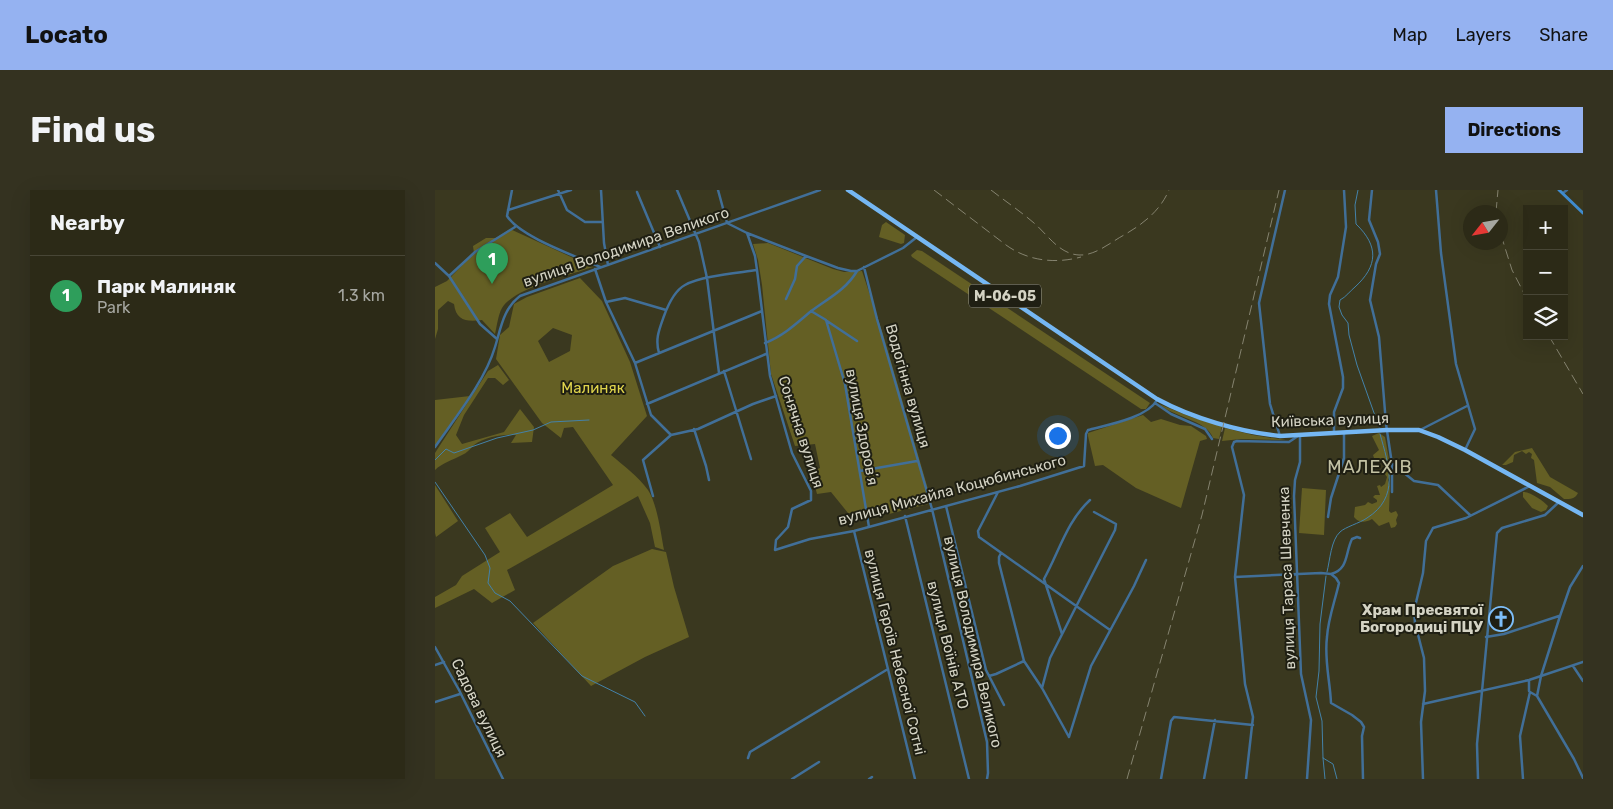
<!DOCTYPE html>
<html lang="en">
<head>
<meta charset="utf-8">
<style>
  :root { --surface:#2c2a17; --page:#343220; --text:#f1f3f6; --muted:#a6a7a1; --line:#484636; --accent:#95b2f1 }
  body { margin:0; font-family:Rubik,sans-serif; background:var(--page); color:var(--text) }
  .controls { position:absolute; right:15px; top:15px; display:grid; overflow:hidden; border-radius:0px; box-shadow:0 5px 20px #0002 }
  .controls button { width:45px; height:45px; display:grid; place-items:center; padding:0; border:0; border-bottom:1px solid var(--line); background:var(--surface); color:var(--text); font:25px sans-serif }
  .compass { position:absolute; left:1028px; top:15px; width:45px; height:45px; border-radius:50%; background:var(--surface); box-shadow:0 5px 20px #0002; rotate:239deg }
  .you { position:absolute; left:622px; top:245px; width:18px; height:18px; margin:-12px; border:4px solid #fff; border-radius:50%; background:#1a73e8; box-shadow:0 0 0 8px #1a73e833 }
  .badge { display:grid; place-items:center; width:32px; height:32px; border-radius:50%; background:var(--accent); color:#fff; font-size:16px; font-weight:700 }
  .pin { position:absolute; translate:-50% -41px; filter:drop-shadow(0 1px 2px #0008) }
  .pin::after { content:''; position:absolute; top:26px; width:18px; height:15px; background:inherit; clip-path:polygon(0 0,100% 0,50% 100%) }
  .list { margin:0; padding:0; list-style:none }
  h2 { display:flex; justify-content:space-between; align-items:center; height:65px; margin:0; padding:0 20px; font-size:21px }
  h2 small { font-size:16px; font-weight:400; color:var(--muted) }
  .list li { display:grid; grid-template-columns:32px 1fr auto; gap:15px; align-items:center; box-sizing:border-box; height:80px; padding:0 20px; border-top:1px solid var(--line) }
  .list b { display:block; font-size:19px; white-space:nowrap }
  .list p { margin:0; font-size:16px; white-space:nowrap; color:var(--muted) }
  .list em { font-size:16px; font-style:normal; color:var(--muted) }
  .icon { flex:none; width:28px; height:28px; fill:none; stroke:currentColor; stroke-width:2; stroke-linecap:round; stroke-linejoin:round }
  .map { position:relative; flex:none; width:1148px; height:589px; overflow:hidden; border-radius:0px }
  header { display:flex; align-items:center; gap:30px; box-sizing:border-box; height:70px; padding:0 25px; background:var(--accent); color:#111 }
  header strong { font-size:24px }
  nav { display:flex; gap:28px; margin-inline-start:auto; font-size:18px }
  .intro { display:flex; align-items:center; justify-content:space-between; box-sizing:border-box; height:120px; padding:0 30px }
  h1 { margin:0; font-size:35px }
  .button { padding:12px 22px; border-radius:0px; background:var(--accent); color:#111; font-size:18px; font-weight:700 }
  main { display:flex; gap:30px; padding:0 30px }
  aside { flex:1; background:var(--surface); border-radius:0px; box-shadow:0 5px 20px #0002 }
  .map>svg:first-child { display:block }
  .green { fill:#645f24; fill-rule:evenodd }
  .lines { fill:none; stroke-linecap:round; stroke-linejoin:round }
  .stream { stroke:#4482a9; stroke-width:1 }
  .street { stroke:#416f98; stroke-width:2.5 }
  .secondary { stroke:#408cce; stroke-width:3 }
  .highway { stroke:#75b7f3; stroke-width:4.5 }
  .rail { stroke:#85836f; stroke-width:1; stroke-dasharray:10 5; stroke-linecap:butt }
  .labels { text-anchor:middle; stroke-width:4; stroke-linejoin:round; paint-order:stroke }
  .shield { fill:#1f1f13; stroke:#9e9d8f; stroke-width:1 }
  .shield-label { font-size:14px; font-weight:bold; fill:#d4d3c4 }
  .street-label { font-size:15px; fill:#d4d3c4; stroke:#1f1f13 }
  .park-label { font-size:15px; fill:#ded34c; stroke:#1f1f13 }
  .poi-label { font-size:15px; font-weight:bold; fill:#d4d3c4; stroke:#1f1f13; text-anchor:end }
  .quarter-label { font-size:18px; letter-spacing:1px; fill:#c2c1a3; stroke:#1f1f13 }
</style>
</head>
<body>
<header>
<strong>Locato</strong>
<nav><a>Map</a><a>Layers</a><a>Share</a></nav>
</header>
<div class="intro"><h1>Find us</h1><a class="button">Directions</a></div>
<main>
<aside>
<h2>Nearby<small></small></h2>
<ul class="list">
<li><span class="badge" style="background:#2e9e5b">1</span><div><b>Парк Малиняк</b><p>Park</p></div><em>1.3 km</em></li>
</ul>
</aside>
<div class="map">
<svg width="1148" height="589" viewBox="0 0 1148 589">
  <rect width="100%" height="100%" fill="#3a381f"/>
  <path class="green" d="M451 32 470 45 469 53 466 54 444 47 447 35Z
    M75 39 158 77C135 85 79 98 67 118 63 125 62 136 60 144L47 130C32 132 21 131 19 114L13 111 3 120V139L0 149V97L12 91 39 63 38 56 51 48H61Z
    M333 53 398 79 409 82 427 81 448 144 497 313 454 324 446 323H413L396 302 382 304 376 282 385 278 380 254 360 256 336 184 327 95 323 70 318 54Z
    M482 60 487 61 715 213 711 219H706L477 67 476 65Z
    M145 88 167 111 195 172 212 226 176 265C189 276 203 286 213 300 222 313 226 344 229 360L220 357 215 333 203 306 72 380 80 400 57 413 39 399 0 418V407L21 395 27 386 65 362 50 338 75 323 92 347 178 295 138 237 129 238 126 248 107 233 61 169 65 145 74 137 79 114 92 107ZM118 138 137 145 135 161 114 172 103 151Z
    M63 175 74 190 68 195 60 188H53L29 225 21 245 27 254 69 242 85 219 99 237 97 252 76 253 81 245C68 244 50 247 39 255 35 259 32 263 27 265 18 270 7 273 0 280V263L53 181Z
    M35 206 0 257V210Z
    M724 214 756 227 787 236 784 249 778 248C772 230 738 227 724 214Z
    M708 225 716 232 726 229 745 235 756 236 771 246 772 249 765 251 746 318 701 298 668 275 660 276 653 246V243Z
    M790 238 818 245 851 250 806 249 787 251Z
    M944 243 950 247 956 281 953 290 955 296 954 321 956 323 961 321 963 325 961 330 962 334 960 337 956 338 954 332 944 336 937 329C930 333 924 333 919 327L920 317 930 315 933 312 937 314 942 312V310L938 307 940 305H945L942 296 945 295 946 297 950 294 952 287 948 281V273L939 268 938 265 944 260 937 246Z
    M1097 258 1115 287 1143 303C1140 309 1136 309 1129 309L1115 297 1102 293 1099 270 1096 268 1097 264 1094 262 1091 264 1087 261 1079 265 1078 272 1071 275H1067L1080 262Z
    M0 295 23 331 1 347 0 343Z
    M867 298 891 300 889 345 864 343Z
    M1088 302C1096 302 1108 311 1113 316L1111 320 1106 322 1097 318 1088 307Z
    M217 359 231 362 239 397 254 447 210 467 156 496 98 433 178 376Z"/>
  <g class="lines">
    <path class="stream" d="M923 0 920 15 921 34C944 56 943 76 920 97 915 101 911 107 905 110L904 117 907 125 913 133 914 145 922 175 944 237
      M0 270 11 259 19 263 62 248 98 240 116 232 154 230
      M0 292 50 365 55 378 53 393 60 403 75 411 147 486 200 512 210 526
      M892 382C895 370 896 350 905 342 910 337 925 333 932 328 965 307 954 276 945 244
      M891 386 885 434 884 481 881 507 887 531 888 568 898 574 902 589
      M888 568 890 589"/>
    <path class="street" d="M77 0 72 26C85 47 141 66 165 77
      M123 0 132 20 150 32H167
      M166 0 169 53 173 75
      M242 0 264 52 272 88 284 183
      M283 0 292 33 312 43 371 66 403 78 416 81H422L468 58 482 47
      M937 0 934 30 943 52 945 64 941 74 935 110 944 147 951 234 957 274V302
      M1001 0 1006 63 1021 174 1040 239 1030 260
      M202 2 225 57
      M1128 3 1132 0
      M73 20 136 0
      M312 43 320 66 322 80 335 186 357 263 376 301V310L357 319 353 337 341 350 340 360 375 349 419 341 585 296 649 276 651 244 653 240C672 235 712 228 722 210
      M0 73 14 86 45 134 62 149
      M429 77 442 129 497 319 552 552 553 583 552 589
      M160 79 171 112 200 173 216 225 236 245
      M14 86 40 62 80 37
      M351 109 360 89 362 76 371 66
      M171 112 190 108 231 120
      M376 121 391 130 410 194 434 337
      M392 131 422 151
      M330 153C348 146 361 134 375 122 392 109 411 100 422 81
      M224 163C220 149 224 140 229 126 233 115 239 101 250 95 266 86 303 83 322 80
      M200 173 327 121
      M289 181 316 269
      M720 213 736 224 770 239 777 249
      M212 214 331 164
      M259 239 271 276 274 290
      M985 240 1032 216
      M899 242V222L908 198V187L894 114 895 105 903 87 911 37 909 0
      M845 246 835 214 824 113 850 0
      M865 246V272L860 290 859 306 866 484 876 530 872 589
      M0 257C20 228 50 191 60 157 66 138 68 119 85 106L385 0
      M958 274 979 291 1003 295 1035 325
      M425 281 482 271
      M563 302 543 341 544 347 675 440
      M218 306 208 270 236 245 263 239 318 214 341 206
      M511 316 551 480 569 515
      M470 326 534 589
      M893 327 896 308 909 268V243
      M419 341 480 589
      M566 363 564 367V373L589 471 607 498 634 547
      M1148 376 1135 397 1125 426 1106 486 1102 506 1139 569 1148 588
      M896 384C914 379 910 363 917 349L922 347 925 348
      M800 387 886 383 896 384 901 388 904 393C900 411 893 429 892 447 889 470 895 490 896 513L917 525 926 532 929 537 927 546 928 589
      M627 444 609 389C624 362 632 331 655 310
      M1051 447 1069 444 1124 426
      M0 457 24 500 68 589
      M0 475 9 472
      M1138 476 1148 491
      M554 486 561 484 589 471
      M1094 490V501
      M607 498 615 468 680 340 681 334 659 322
      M0 512 25 504
      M988 514 1094 490 1148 472
      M634 547 656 476 699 396 711 370
      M313 568 315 562 453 479
      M357 589 384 572
      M434 589 437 587
      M726 589 736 531 739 527 818 535
      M769 589 780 530
      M811 589 818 527 810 494 800 387 809 305 797 257 799 252 802 251 854 252 863 246
      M988 589 986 532 990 501 989 468 980 433 979 421 988 383 991 351 998 338 1031 328 1095 296
      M1043 589 1042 554 1062 343 1067 338 1110 325 1124 312
      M1088 589 1085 546 1095 502 1102 506"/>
    <path class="secondary" d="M1124 0 1148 23"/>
    <path class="highway" d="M413 0 722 209C757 228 805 242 845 246L952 240H984L1003 247 1030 260 1148 325"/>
    <path class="rail" d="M499 0 571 55C593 71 620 74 646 67
      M556 0C570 11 585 21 599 33 613 45 624 64 644 65 660 66 676 52 689 45 708 34 725 21 734 0
      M1061 22 1063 0
      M1066 45 1077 80 1092 109
      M1114 146 1148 204
      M692 589 767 325 844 0"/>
  </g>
  <defs>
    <symbol id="church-ring" viewBox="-11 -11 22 22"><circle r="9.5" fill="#1f1f13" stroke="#7dbef9" stroke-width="1.5"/><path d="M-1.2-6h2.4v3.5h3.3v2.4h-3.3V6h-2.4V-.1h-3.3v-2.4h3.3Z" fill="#7dbef9"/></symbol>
  </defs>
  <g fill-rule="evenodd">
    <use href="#church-ring" x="1052" y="415" width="28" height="28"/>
  </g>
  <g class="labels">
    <rect class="shield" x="534" y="94.5" width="72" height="23" rx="4"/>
    <g class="shield-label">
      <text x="570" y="111">М-06-05</text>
    </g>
    <g class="street-label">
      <text transform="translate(191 57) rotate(-19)" y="5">вулиця Володимира Великого</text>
      <text transform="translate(473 196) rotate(74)" y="5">Водогінна вулиця</text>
      <text transform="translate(895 230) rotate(-2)" y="5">Київська вулиця</text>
      <text transform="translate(427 237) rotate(79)" y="5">вулиця Здоровʼя</text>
      <text transform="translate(366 242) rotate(72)" y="5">Сонячна вулиця</text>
      <text transform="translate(517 300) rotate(-15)" y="5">вулиця Михайла Коцюбинського</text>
      <text transform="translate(852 388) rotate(-92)" y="5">вулиця Тараса Шевченка</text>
      <text transform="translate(538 452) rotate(77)" y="5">вулиця Володимира Великого</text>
      <text transform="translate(513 455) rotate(76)" y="5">вулиця Воїнів АТО</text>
      <text transform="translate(460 462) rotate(76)" y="5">вулиця Героїв Небесної Сотні</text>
      <text transform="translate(44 518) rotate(64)" y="5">Садова вулиця</text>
    </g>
    <g class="park-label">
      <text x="158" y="203">Малиняк</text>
    </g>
    <g class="poi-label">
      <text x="1048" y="425">Храм Пресвятої<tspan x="1048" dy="17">Богородиці ПЦУ</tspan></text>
    </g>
    <g class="quarter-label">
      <text x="935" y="283">МАЛЕХІВ</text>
    </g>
  </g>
</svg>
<div class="controls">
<button>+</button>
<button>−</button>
<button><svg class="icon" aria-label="layers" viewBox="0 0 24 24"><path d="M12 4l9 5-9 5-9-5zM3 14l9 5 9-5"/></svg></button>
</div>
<svg class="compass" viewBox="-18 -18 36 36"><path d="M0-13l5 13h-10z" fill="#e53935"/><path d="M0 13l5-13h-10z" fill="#a6a7a1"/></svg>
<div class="you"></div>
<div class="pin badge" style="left:57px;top:94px;background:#2e9e5b">1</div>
</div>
</main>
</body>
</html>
